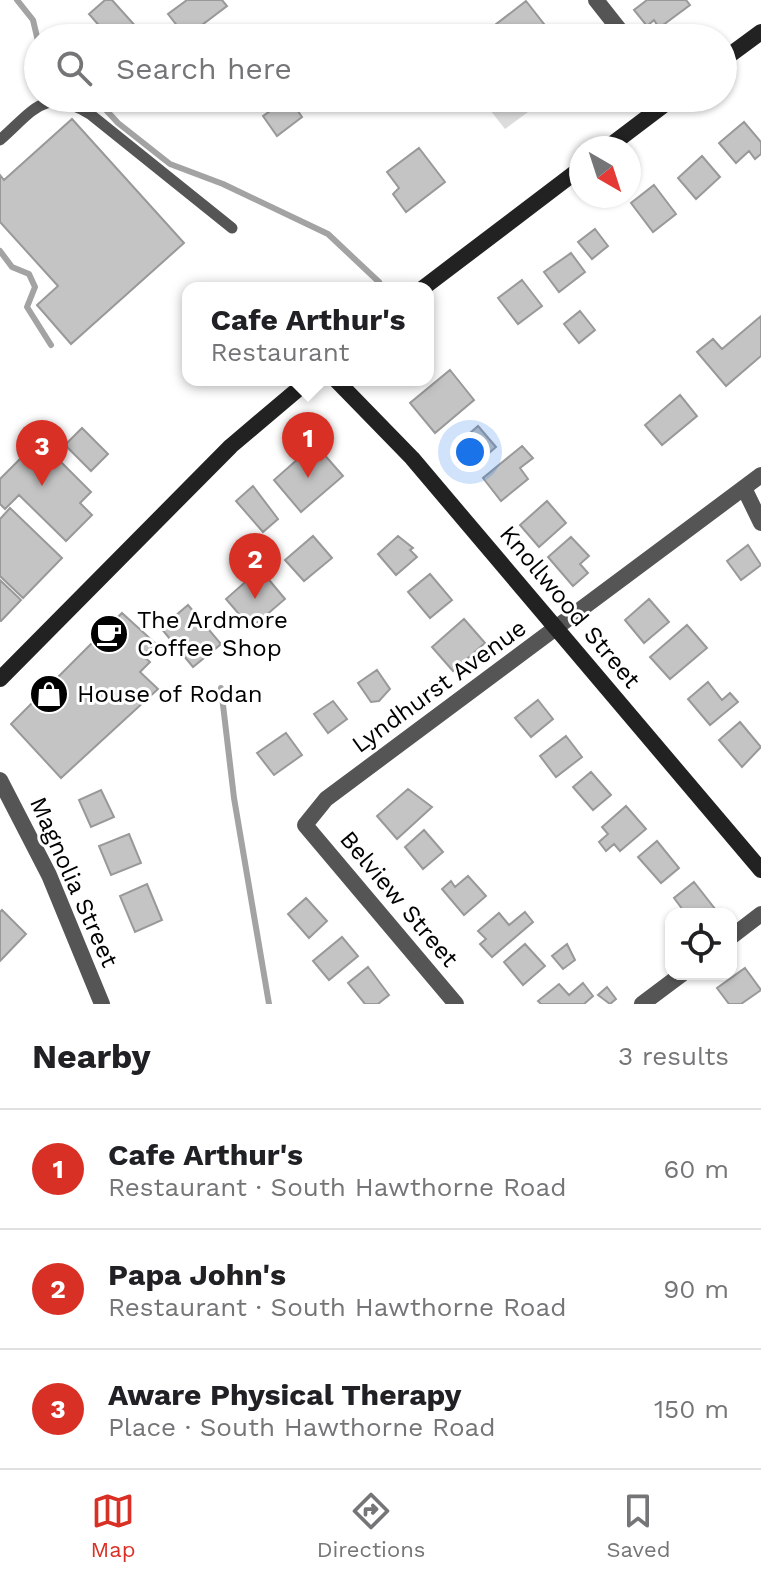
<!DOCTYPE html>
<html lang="en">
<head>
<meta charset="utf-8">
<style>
  :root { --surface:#fff; --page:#f2f2f2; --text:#202124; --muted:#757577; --line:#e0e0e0; --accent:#d93025 }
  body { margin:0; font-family:"Work Sans",sans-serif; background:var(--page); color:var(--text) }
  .controls { position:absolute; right:24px; bottom:24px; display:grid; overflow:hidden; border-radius:16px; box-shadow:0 2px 6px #0004 }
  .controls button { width:72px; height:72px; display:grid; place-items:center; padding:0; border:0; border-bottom:2px solid var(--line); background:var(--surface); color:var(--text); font:40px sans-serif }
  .compass { position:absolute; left:569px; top:136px; width:72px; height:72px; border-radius:50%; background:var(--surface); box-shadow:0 2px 6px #0004; rotate:141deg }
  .you { position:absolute; left:470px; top:452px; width:28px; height:28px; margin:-20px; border:6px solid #fff; border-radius:50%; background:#1a73e8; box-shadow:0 0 0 12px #1a73e833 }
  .badge { display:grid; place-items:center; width:52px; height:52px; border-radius:50%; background:var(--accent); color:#fff; font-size:26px; font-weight:700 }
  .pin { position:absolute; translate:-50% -66px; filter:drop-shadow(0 2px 4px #0008) }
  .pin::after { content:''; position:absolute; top:42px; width:28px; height:24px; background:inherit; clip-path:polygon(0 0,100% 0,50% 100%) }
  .popup { position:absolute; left:182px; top:282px; width:252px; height:104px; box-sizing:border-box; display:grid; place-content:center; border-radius:16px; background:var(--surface); filter:drop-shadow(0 2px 6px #0005); font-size:26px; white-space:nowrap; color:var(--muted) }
  .popup b { font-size:30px; color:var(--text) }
  .popup::after { content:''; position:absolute; left:50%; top:100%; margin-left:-16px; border:16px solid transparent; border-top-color:var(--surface) }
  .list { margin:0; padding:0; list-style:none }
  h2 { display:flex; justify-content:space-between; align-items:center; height:104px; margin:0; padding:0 32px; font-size:34px }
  h2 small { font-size:26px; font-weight:400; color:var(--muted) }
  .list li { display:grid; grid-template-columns:52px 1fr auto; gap:24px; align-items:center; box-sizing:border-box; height:120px; padding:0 32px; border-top:2px solid var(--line) }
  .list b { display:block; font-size:30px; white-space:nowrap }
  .list p { margin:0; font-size:26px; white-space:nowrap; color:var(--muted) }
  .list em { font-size:26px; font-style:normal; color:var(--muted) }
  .icon { flex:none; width:44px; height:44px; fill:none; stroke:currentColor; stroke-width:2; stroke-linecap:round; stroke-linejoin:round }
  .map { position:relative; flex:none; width:761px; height:1004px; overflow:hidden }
  .search { position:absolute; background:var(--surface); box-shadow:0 2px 6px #0004; left:24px; right:24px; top:24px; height:88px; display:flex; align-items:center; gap:20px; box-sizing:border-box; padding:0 28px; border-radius:44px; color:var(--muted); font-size:30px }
  .sheet { height:464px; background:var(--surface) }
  nav { display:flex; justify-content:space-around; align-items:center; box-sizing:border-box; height:112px; border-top:2px solid var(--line); background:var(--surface); font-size:22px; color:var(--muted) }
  nav a { display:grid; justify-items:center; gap:4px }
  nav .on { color:var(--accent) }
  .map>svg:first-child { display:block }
  .green { fill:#dcdcdc }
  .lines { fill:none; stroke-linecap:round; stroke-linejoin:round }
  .stream { stroke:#a3a3a3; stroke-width:6 }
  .building { fill:#c4c4c4; stroke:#999; stroke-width:2 }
  .service { stroke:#555; stroke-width:11 }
  .minor { stroke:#555; stroke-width:16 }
  .secondary { stroke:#222; stroke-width:16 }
  .labels { text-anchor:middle; stroke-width:6; stroke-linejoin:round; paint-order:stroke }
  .street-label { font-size:24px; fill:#000; stroke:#fff }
  .poi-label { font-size:24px; fill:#000; stroke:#fff; text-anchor:start }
</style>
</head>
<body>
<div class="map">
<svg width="761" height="1004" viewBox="0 0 761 1004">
  <rect width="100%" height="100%" fill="#fff"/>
  <path class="green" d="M495 98H517L528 112 505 129 486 105Z"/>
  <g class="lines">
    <path class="stream" d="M17 0 33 20 38 41
      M95 98 118 123 170 164 223 184 328 234 379 282
      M0 251 12 267 29 274 35 287 27 307 51 345
      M221 688 234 798 269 1004"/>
  </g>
  <path class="building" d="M105 0H112L138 29 128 38H110L89 14Z
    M187 0H222L227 6 186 37 168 14Z
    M647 0H686L690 5 659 28 654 20 647 26 634 10Z
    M526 1 555 38H504L495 25Z
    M289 98 302 117 277 136 263 116Z
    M72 119 184 243 71 344 37 305 58 286 0 222V175L4 180Z
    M744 122 761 142V154L755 159 749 151 736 163 719 143Z
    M419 148 445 182 406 212 393 194 399 188 387 172Z
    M702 156 720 177 696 199 678 178Z
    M654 185 676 214 653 232 631 203Z
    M595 229 608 246 592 259 578 242Z
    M571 253 585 272 559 292 544 272Z
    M522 280 542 306 518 324 498 298Z
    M580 311 595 330 579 343 564 324Z
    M761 316V356L726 386 697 352 713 339 722 349Z
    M450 370 474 400 435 433 410 403Z
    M680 395 697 416 662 445 645 425Z
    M478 426 496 447 472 468 454 447Z
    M82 428 108 454 91 471 65 445Z
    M39 440 91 492 80 503 92 515 66 541 19 495 5 509 0 504V479Z
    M315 444 343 476 301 512 274 480Z
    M522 446 533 458 520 468 528 479 501 501 483 478Z
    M253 486 278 519 263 532 236 501Z
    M547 501 566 523 539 547 520 525Z
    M10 508 62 558 23 598 0 576V519Z
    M313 536 332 558 304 581 285 560Z
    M398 536 413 548 410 550 417 557 396 575 378 554Z
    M571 537 589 556 580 564 588 573 573 586 548 557Z
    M748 545 761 565 741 580 727 561Z
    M260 569 285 599 251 628 226 599Z
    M430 574 452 600 430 618 408 592Z
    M0 580 21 600 1 621H0Z
    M649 599 669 622 644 643 625 620Z
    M188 605 221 644 193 667 161 628Z
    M122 613 155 643 143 656 150 662 140 672 158 689 61 778 11 724Z
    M464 619 485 643 453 671 432 647Z
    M687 625 707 648 670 679 650 657Z
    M377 670 390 689 379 701 371 702 358 683Z
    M708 682 722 700 730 693 738 702 710 725 688 699Z
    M538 700 553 719 531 737 515 718Z
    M333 701 347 719 328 733 314 714Z
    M740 722 761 747 742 767 719 740Z
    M286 733 302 755 274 775 257 753Z
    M566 736 582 757 556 777 540 756Z
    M591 772 611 795 593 810 573 787Z
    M408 789 432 807 397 839 377 816Z
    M101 790 114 817 91 827 79 800Z
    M626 806 646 829 620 851 614 844 606 851 599 842 608 834 602 827Z
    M424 830 443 852 423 869 405 847Z
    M129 834 141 863 111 875 99 846Z
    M657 841 679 868 661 883 638 857Z
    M468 876 486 896 464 915 442 889 451 881 455 887Z
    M694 882 719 914H686L674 898Z
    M147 884 162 920 135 932 120 896Z
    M306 898 327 921 309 938 288 914Z
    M2 910 26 934 0 961V912Z
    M525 912 533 922 492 957 480 944 486 939 478 931 499 913 509 925Z
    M342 937 358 956 329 980 313 961Z
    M525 944 545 966 523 985 504 962Z
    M567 944 575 960 563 969 552 956Z
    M368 967 389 995 378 1004H365L348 983Z
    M745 968 761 990 741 1004H729L717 988Z
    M583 983 593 996 584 1004H541L538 1001 559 984 569 995Z
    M607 987 616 999 610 1004 598 995Z"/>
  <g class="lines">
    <path class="service" d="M0 140C34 110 45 86 90 114L232 228"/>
    <path class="minor" d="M596 0 626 38
      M744 488 761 523
      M0 780 49 875 102 1004
      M731 937 761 914
      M456 1004 305 825 326 799 761 475
      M642 1004 682 974"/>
    <path class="secondary" d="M723 60 761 32
      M607 148 673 98
      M423 288 581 168
      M336 380 412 458 761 870
      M0 679 231 446 309 380"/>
  </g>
  <defs>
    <symbol id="cafe-disc" viewBox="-11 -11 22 22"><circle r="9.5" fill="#000" stroke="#fff"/><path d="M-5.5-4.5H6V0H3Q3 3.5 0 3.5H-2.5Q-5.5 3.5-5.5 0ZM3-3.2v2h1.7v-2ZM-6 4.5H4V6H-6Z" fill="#fff"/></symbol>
    <symbol id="shop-disc" viewBox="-11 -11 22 22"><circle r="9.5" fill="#000" stroke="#fff"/><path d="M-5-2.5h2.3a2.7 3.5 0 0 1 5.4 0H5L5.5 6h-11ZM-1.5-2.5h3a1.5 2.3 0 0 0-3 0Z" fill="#fff"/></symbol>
  </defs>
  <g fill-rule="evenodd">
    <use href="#cafe-disc" x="87" y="612" width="44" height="44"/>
    <use href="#shop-disc" x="27" y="672" width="44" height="44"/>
  </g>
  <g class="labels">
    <g class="street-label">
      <text transform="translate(570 607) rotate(50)" y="8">Knollwood Street</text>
      <text transform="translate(439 686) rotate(-36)" y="8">Lyndhurst Avenue</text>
      <text transform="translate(74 882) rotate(66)" y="8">Magnolia Street</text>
      <text transform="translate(399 899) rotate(50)" y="8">Belview Street</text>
    </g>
    <g class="poi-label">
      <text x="137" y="628">The Ardmore<tspan x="137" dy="28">Coffee Shop</tspan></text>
      <text x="77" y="702">House of Rodan</text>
    </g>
  </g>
</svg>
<div class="controls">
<button><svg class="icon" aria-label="locate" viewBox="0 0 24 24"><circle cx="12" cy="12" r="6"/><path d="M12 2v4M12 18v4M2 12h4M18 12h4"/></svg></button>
</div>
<svg class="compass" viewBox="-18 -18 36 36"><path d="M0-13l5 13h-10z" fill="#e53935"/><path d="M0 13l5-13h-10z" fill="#757577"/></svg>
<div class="you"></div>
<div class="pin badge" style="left:308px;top:478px">1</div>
<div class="popup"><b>Cafe Arthur's</b>Restaurant</div>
<div class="pin badge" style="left:255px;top:599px">2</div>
<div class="pin badge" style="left:42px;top:486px">3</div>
<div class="search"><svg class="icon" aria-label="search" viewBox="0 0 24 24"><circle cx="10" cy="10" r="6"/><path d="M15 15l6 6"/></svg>Search here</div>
</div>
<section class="sheet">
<h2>Nearby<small>3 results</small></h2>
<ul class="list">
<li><span class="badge">1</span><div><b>Cafe Arthur's</b><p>Restaurant · South Hawthorne Road</p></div><em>60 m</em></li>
<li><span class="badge">2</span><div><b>Papa John's</b><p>Restaurant · South Hawthorne Road</p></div><em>90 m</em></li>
<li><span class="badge">3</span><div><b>Aware Physical Therapy</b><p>Place · South Hawthorne Road</p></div><em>150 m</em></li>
</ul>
</section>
<nav>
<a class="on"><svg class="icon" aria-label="map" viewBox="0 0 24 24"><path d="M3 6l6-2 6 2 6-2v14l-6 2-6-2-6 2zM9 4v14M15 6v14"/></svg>Map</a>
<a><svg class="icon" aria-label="directions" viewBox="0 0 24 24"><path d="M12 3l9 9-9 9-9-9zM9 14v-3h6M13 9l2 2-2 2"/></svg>Directions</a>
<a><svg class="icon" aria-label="saved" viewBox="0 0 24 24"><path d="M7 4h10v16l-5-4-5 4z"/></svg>Saved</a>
</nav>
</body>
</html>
